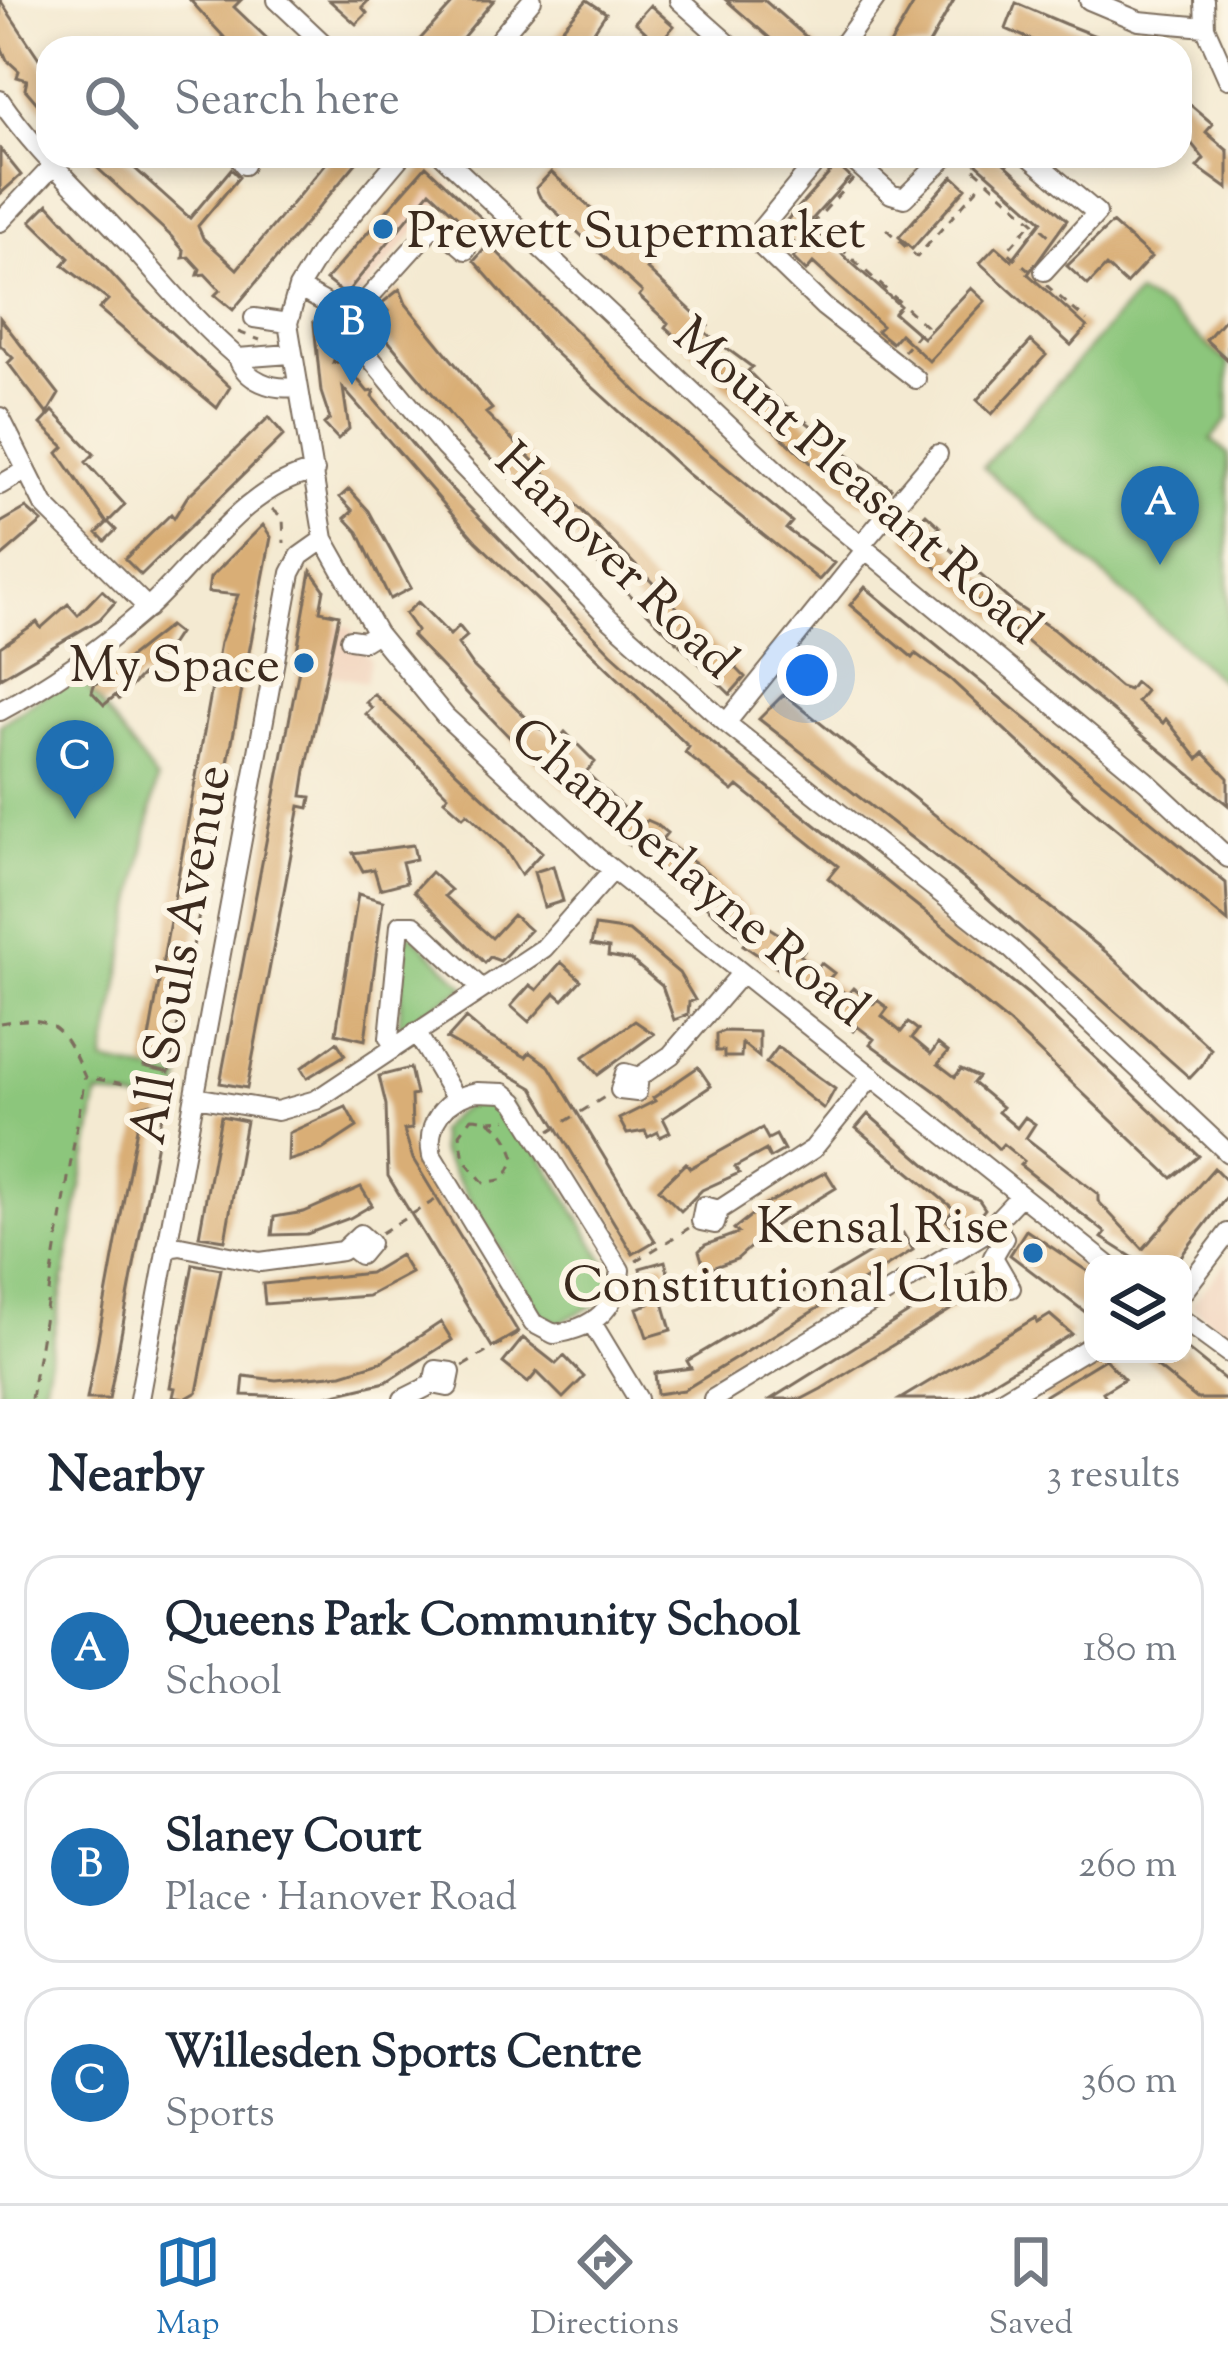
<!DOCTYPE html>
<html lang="en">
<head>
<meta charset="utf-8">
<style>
  :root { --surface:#fff; --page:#f6f6f7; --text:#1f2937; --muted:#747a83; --line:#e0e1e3; --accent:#1f6fb2 }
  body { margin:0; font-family:"Sorts Mill Goudy",serif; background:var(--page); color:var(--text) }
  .controls { position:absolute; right:36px; bottom:36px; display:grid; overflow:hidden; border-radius:24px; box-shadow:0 6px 18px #0003 }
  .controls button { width:108px; height:108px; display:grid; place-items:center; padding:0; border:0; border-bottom:3px solid var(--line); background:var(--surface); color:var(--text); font:60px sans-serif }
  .you { position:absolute; left:807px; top:675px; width:42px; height:42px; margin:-30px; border:9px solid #fff; border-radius:50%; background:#1a73e8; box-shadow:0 0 0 18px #1a73e833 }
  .badge { display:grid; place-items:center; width:78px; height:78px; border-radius:50%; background:var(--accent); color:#fff; font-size:39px; font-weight:700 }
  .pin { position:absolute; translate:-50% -99px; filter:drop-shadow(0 3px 6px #0008) }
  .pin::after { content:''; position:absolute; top:63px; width:42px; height:36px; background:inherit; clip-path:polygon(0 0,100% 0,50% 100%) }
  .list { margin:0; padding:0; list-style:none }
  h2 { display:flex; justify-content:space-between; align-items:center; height:156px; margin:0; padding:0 48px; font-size:51px }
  h2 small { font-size:39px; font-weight:400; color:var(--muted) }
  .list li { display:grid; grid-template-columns:78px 1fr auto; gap:36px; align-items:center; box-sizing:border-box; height:192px; margin:0 24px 24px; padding:0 24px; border:3px solid var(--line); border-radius:36px }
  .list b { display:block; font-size:45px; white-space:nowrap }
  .list p { margin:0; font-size:39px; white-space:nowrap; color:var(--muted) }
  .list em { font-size:39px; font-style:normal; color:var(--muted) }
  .icon { flex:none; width:66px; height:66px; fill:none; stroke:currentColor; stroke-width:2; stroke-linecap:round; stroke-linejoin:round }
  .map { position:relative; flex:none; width:1228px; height:1399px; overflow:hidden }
  .search { position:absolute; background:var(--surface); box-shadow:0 6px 18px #0003; left:36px; right:36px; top:36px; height:132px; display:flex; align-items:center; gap:30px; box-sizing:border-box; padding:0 42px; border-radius:36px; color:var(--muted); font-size:45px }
  .sheet { height:804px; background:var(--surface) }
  nav { display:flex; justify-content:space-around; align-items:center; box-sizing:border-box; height:168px; border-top:3px solid var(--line); background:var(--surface); font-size:33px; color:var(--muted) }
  nav a { display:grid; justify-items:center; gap:6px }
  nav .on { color:var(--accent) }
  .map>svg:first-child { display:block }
  .built { fill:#f2d4be }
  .green { fill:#8cc67b; stroke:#64784c; stroke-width:3 }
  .building { fill:#d9ae76 }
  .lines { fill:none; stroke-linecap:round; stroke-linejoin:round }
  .minor-casing { stroke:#7c6d5d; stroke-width:22 }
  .path { stroke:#7c6d5d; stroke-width:3; stroke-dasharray:9 9; stroke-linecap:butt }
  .minor { stroke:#fff; stroke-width:18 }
  .poi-dot { fill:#1f6fb2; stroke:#fcf5e5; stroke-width:4.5 }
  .labels { text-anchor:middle; stroke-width:12; stroke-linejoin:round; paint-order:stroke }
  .poi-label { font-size:51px; fill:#3b2a1e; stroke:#fcf5e5; text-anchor:end }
  .street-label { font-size:51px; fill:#3b2a1e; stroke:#fcf5e5 }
</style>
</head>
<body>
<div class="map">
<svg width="1228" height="1399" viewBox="0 0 1228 1399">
  <rect width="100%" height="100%" fill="#fcf5e5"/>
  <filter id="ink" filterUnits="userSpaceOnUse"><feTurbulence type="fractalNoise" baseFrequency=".00833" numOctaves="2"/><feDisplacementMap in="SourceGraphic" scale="24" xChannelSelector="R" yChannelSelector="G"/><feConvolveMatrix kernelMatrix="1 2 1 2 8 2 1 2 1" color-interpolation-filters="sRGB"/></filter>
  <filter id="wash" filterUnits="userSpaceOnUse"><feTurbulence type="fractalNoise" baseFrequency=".004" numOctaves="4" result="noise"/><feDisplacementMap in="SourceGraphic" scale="48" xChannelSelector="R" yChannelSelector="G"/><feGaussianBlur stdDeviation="2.7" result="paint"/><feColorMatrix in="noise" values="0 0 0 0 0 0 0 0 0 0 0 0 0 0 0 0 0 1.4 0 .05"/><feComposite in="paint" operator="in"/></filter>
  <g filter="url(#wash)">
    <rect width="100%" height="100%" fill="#f4ead2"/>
    <path class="built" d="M426 166 452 187 348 311 328 277Z
      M304 618 350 627 370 660 366 682 294 668Z
      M1228 1261V1337L1191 1305Z"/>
    <path class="green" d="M1137 294 1166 309 1228 363V419L1211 439 1228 454V687L983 467Z
      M77 673 157 780 104 1062 181 1078 176 1108 98 1094 42 1399H0V725Z
      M410 933 466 987 399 1028 405 936Z
      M496 1097 510 1104 612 1273 607 1298 559 1323 540 1314 441 1153 438 1131C451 1113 474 1099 496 1097Z"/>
    <g id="blocks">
      <path class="building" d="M0 0 48 72V116L25 89 27 80 17 77 19 71 7 60 0 44Z
        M190 0H241L234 7 277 48H234Z
        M329 0H369L362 7 367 13 356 24Z
        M456 0H494L454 48H412Z
        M587 0 606 13 592 34 596 38 587 48H558L550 42Z
        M726 0H764L819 48H781Z
        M916 0H954L927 48H888Z
        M1016 3 1065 24 1126 48H1050L1006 29Z
        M650 5 674 26 667 34 684 48H663L635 22Z
        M1180 96 1213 124 1206 132 1228 151V189L1197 167 1204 159 1180 129Z
        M0 149 21 175 0 194Z
        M97 156H121L190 218 231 169 239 177 198 226 203 238 237 269 332 156H362L233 310 215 295 220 290 205 274 198 275 200 269 189 257 183 258 184 251 171 236 91 162Z
        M968 156H996L1067 220 1028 274 1087 327 1071 345 980 263 996 246 1012 260 1042 221Z
        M837 165 850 177 808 224 900 306 894 313 923 338 971 288 985 301 929 361 900 334 892 343 877 331 882 326 813 263 806 271 793 258 801 249 779 229Z
        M426 166 490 226 479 237 430 191 345 295 326 280Z
        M551 172 652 263 647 269 708 326 703 331 752 367 748 371 773 396 891 488 875 507 858 502 835 484 737 398 717 379 721 376 665 327 668 323 639 296 642 292 540 197 536 188Z
        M953 176 966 188 912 249 899 237Z
        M48 204 131 295 230 387 217 408 99 309 108 300 63 265 69 258 31 221Z
        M1112 223 1151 257 1126 284 1106 266 1088 285 1067 266Z
        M489 244 646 401 792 522 786 529 834 563 819 580 688 474 550 348 474 261Z
        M400 289 406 304 492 409 486 413 745 677 730 694 467 435 385 337 373 322 388 311 382 303Z
        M1228 315V360L1206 340Z
        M0 318 59 394 47 414 8 363 13 358 0 345Z
        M314 324 333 347 339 346 333 363 352 360 350 367 359 381 368 392 374 391 372 397 439 476 611 653 700 733 1028 994 1199 1156 1172 1178 1008 1022 828 878 838 866 738 786 733 791 685 753 689 747 476 541 343 388 349 429 338 439 324 424 330 419 321 392Z
        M1031 341 1046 355 992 414 977 400Z
        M53 411 94 454 86 462 125 505 108 522 116 530 105 541 97 533 107 523 58 453 64 447 41 424Z
        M269 417 284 435 141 575 125 559 171 514 174 518 187 497Z
        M349 489 369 511 411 588 390 599 358 532 345 518 353 511 340 497Z
        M26 508 42 522 0 558V523Z
        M926 514 940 527 933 534 1014 604 1054 630 1120 687 1129 690 1135 682 1146 691 1137 702 1163 723 1166 719 1198 759 1204 753 1228 778V805L927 560 904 536Z
        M263 525 271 537 169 1072 144 1066 220 643 238 595 208 592 210 578Z
        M311 571 324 589 320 611 339 615 306 770 302 796 311 797 309 808 300 806 247 1088 220 1083 299 669 294 668Z
        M865 587 1226 883 1228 922 1074 794 950 679 916 654 913 658 850 605Z
        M102 590 115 602 100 619 0 678V647L37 622 41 628 68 604 78 615Z
        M418 602 450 635 459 626 467 636 458 644 474 667 533 724 558 740 565 732 595 762 586 772 642 826 647 820 656 824 667 833 662 839 713 877 757 920 804 950 800 955 817 969 821 963 834 973 828 980 847 995 853 988 873 1004 877 1000 888 1008 882 1016 901 1032 908 1023 913 1026 918 1030 912 1038 931 1054 938 1044 948 1052 938 1064 955 1077 961 1069 978 1077 973 1083 1002 1107 998 1112 1017 1128 1025 1117 1035 1124 1026 1138 1098 1194V1201L1143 1249 1214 1168 1228 1182V1195L1175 1264H1143L1102 1238 1106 1233 1020 1165 1024 1161 1003 1144 999 1149 942 1096 870 1044 874 1039 857 1026 853 1031 804 986 743 945 746 941 691 893 621 839 515 743 412 636 417 631 405 614Z
        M169 626 178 633 151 674 146 679 142 675 119 699 116 695 104 705 92 692 94 685Z
        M374 694 542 852 521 875 505 849 467 813 463 817 444 800 448 795 366 714 372 708 366 702Z
        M784 694 1106 952 1211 1049 1202 1065 1190 1078 977 889 759 719Z
        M413 845 416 859 402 862 407 882 380 889 374 869 363 871 353 853Z
        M553 866 563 901 544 907 534 872Z
        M431 872 451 890 445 896 492 938 513 915 530 930 500 961 490 957 485 963 414 891Z
        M358 894 383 901 365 1040 336 1033Z
        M595 926 629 931 679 973 695 1000 689 1002 688 1015 674 1020 662 986 631 960 608 956 609 948 591 945Z
        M561 962 581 980 563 1000 555 993 529 1022 511 1006 530 985 537 990Z
        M466 1018 486 1035 526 1057 530 1052 549 1066 655 1241 633 1254 533 1088 447 1039Z
        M635 1021 654 1034 598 1075 583 1057Z
        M724 1031 759 1032V1057L742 1043 741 1057H724V1051H716V1034Z
        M337 1042 345 1055 307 1078 301 1068Z
        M778 1047 835 1089 824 1109 766 1063Z
        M698 1067 711 1086 663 1118 670 1132 660 1137 658 1132 648 1137 645 1131 627 1134 619 1119 655 1101 653 1098Z
        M410 1068 416 1095 411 1096 412 1129 404 1130 413 1159 518 1332 492 1347 388 1176 386 1105 379 1076Z
        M151 1103 163 1110 109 1399H87L141 1106Z
        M346 1107 357 1127 322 1150 288 1161 289 1133Z
        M868 1114 953 1188 979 1200 985 1209 973 1224 969 1221 961 1232 946 1220 954 1209 856 1128Z
        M221 1116 246 1121 225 1240 199 1236Z
        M762 1128 768 1139 776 1135 784 1150 770 1158 766 1150 735 1167 739 1173 702 1190 681 1211 659 1189 686 1163 690 1168Z
        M826 1172 836 1188 774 1226 737 1259 709 1269 703 1264 699 1251 705 1245 738 1233 734 1229 763 1206Z
        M361 1187 372 1205 350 1218 307 1234 272 1235 274 1217 304 1212Z
        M1026 1230 1093 1275V1318L1010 1255Z
        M903 1233 913 1250 684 1390 657 1394 655 1373 691 1368 687 1361Z
        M400 1255 411 1273 368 1296 265 1304 263 1284 370 1273Z
        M665 1261 672 1289 660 1292 671 1330 647 1337 637 1308 649 1304 640 1268Z
        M193 1264 221 1269 197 1392 185 1399 173 1397 175 1388 170 1387Z
        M974 1272 981 1291 821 1389 802 1399H771Z
        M1050 1315 1072 1334 964 1399H900L1035 1318 1037 1323Z
        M441 1322 452 1340 386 1382 318 1398 242 1395 244 1376 276 1380 342 1374 381 1362Z
        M523 1338 556 1364 564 1356 584 1377 563 1398 537 1372 528 1383 503 1363Z
        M1183 1346 1228 1382V1399H1197L1141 1354H1183Z
        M1105 1359 1124 1379 1103 1392 1107 1399H1039Z"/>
    </g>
  </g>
  <g filter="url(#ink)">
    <use href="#blocks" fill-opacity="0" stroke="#7c6d5d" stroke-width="3"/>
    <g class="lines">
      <defs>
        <path id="minor" d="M277 0 328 48
          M679 0 733 48
          M1089 0 1139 21 1205 27
          M1204 0 1205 27 1228 79
          M492 48 532 0
          M840 48 875 0
          M0 100C38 155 85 195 129 244 165 284 197 323 238 358 246 381 273 390 295 387
          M238 156 244 165
          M401 156 320 252 298 288 288 323 324 539 377 633 445 716 598 858 1107 1264
          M443 156 818 510 1146 781 1228 858
          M821 156 761 229 760 245 824 307 916 379
          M848 156 891 194 904 198 947 156
          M1029 156 1097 213 1044 271
          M0 222 51 168
          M298 288 324 302 444 447 609 618 726 723 1011 949 1228 1153
          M254 318 288 323
          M344 325 435 224 466 250
          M238 358 290 354
          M0 417 44 505 148 608
          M0 485 26 470
          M861 545 938 454
          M350 639 364 641 377 633
          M0 711C53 683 100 649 145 610 199 562 241 488 315 471
          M726 723 866 549
          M416 1032 454 1096
          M394 1046 389 1038 400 925H414L482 989
          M639 1077 625 1073 620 1090 637 1092 639 1077 671 1055 740 975
          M477 1092 504 1093 515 1102 620 1270C616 1310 594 1328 554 1334L533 1323 432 1156C425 1123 445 1098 477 1092Z
          M195 1097 277 1111 316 1100 544 948 612 871
          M719 1210 704 1206 701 1221 715 1224 719 1210 813 1149 872 1076
          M995 1225 1004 1238 993 1257 1011 1288
          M166 1248 180 1246 260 1262 342 1251 360 1234 370 1243 360 1255 350 1247
          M1183 1292 1228 1233
          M1183 1320 1228 1353
          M592 1323 638 1399
          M139 1399 291 573 300 556 324 539
          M403 1399 433 1384 448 1387 451 1372 436 1370 433 1384
          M713 1399 985 1233 1020 1196
          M1003 1399 1093 1345"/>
      </defs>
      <use href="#minor" class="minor-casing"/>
      <path class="path" d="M961 157 1052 238
        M813 223 926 326 904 351
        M886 229 917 257 983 182
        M787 252 853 179
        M1030 271 1007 251 1032 222
        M1046 285 1087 321
        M238 332 260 340
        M272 509 283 518 284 543
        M0 1023C55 1013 63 1028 85 1077L181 1094
        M472 1118C498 1119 508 1136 515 1158L505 1179 484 1183 464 1160 460 1134Z
        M488 1121 507 1120
        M550 1131 608 1095
        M381 1233 440 1197
        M636 1261 689 1228
        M463 1366 522 1331
        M31 1399 85 1077"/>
      <use href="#minor" class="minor"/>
    </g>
  </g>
  <g class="poi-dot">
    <circle cx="383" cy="229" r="12"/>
    <circle cx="304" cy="663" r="12"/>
    <circle cx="1033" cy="1253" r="12"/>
  </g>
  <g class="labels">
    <g class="poi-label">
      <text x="407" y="247" text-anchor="start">Prewett Supermarket</text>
      <text x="280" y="681">My Space</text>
      <text x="1009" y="1242">Kensal Rise<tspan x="1009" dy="59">Constitutional Club</tspan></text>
    </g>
    <g class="street-label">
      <text transform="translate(859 479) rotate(41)" y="18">Mount Pleasant Road</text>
      <text transform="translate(618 559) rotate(44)" y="18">Hanover Road</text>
      <text transform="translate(691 870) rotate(40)" y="18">Chamberlayne Road</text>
      <text transform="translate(178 954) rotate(-80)" y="18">All Souls Avenue</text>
    </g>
  </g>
</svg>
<div class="controls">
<button><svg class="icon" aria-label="layers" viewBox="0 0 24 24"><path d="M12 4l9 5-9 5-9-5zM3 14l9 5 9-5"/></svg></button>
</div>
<div class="you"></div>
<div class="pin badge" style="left:1160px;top:565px">A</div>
<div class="pin badge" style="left:352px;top:385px">B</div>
<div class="pin badge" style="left:75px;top:819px">C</div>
<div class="search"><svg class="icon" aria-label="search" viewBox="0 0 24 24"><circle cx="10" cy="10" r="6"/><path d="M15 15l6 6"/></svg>Search here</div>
</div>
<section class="sheet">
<h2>Nearby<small>3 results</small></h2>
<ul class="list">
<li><span class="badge">A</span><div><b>Queens Park Community School</b><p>School</p></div><em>180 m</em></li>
<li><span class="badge">B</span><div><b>Slaney Court</b><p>Place · Hanover Road</p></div><em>260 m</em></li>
<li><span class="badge">C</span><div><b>Willesden Sports Centre</b><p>Sports</p></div><em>360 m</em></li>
</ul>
</section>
<nav>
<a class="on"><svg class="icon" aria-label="map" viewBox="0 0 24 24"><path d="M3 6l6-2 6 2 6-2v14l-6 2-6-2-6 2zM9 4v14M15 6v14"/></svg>Map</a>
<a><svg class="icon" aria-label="directions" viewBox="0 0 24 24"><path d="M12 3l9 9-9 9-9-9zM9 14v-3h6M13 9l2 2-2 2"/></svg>Directions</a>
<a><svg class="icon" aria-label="saved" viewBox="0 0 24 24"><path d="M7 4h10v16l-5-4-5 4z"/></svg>Saved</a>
</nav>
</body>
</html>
